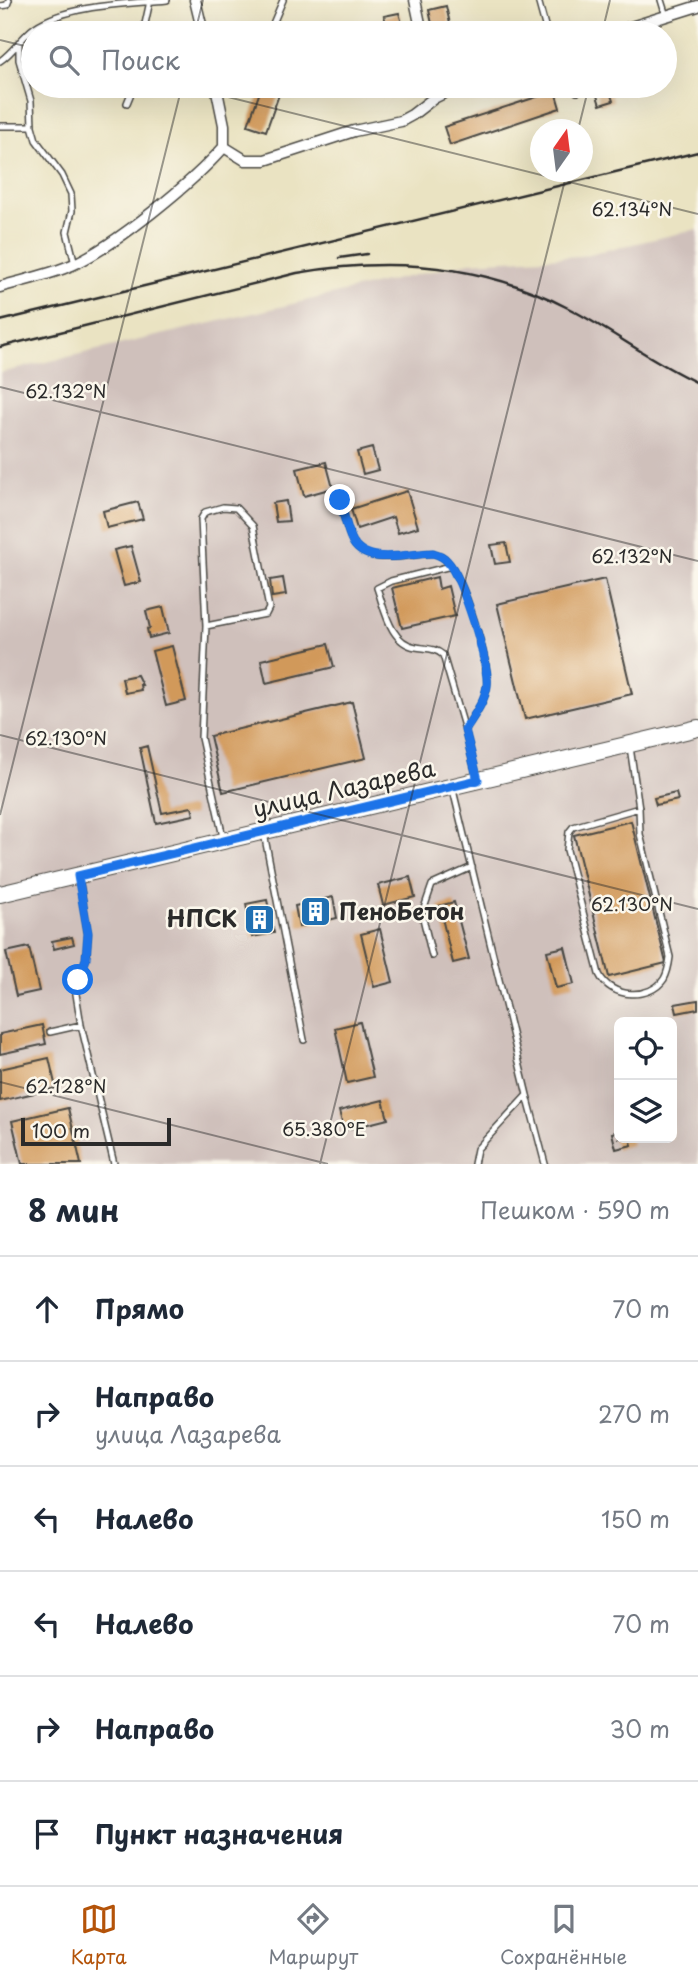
<!DOCTYPE html>
<html lang="ru">
<head>
<meta charset="utf-8">
<style>
  :root { --surface:#fff; --page:#f6f6f7; --text:#1f2937; --muted:#747a83; --line:#e0e1e3; --accent:#b45309 }
  body { margin:0; font-family:"Playpen Sans",sans-serif; background:var(--page); color:var(--text) }
  .controls { position:absolute; right:21px; bottom:21px; display:grid; overflow:hidden; border-radius:10px; box-shadow:0 7px 28px #0002 }
  .controls button { width:63px; height:63px; display:grid; place-items:center; padding:0; border:0; border-bottom:2px solid var(--line); background:var(--surface); color:var(--text); font:35px sans-serif }
  .compass { position:absolute; left:530px; top:119px; width:63px; height:63px; border-radius:50%; background:var(--surface); box-shadow:0 7px 28px #0002; rotate:14deg }
  .scale { position:absolute; left:21px; bottom:18px; width:150px; box-sizing:border-box; padding-left:7px; border:4px solid #2b2b2b; border-top:0; font-size:19px; line-height:24px; white-space:nowrap; color:#2b2b2b; -webkit-text-stroke:5px #fbf7ec; paint-order:stroke }
  .stop { position:absolute; width:21px; height:21px; margin:-16px; border:5px solid #1a73e8; border-radius:50%; background:#fff }
  .stop.end { background:#1a73e8; border-color:#fff; box-shadow:0 2px 7px #0008 }
  .list { margin:0; padding:0; list-style:none }
  h2 { display:flex; justify-content:space-between; align-items:center; height:91px; margin:0; padding:0 28px; font-size:30px }
  h2 small { font-size:23px; font-weight:400; color:var(--muted) }
  .list li { display:grid; grid-template-columns:46px 1fr auto; gap:21px; align-items:center; box-sizing:border-box; height:105px; padding:0 28px; border-top:2px solid var(--line) }
  .list b { display:block; font-size:26px; white-space:nowrap }
  .list p { margin:0; font-size:23px; white-space:nowrap; color:var(--muted) }
  .list em { font-size:23px; font-style:normal; color:var(--muted) }
  .icon { flex:none; width:38px; height:38px; fill:none; stroke:currentColor; stroke-width:2; stroke-linecap:round; stroke-linejoin:round }
  .map { position:relative; flex:none; width:698px; height:1164px; overflow:hidden }
  .search { position:absolute; background:var(--surface); box-shadow:0 7px 28px #0002; left:21px; right:21px; top:21px; height:77px; display:flex; align-items:center; gap:18px; box-sizing:border-box; padding:0 24px; border-radius:38px; color:var(--muted); font-size:26px }
  .sheet { height:721px; background:var(--surface) }
  nav { display:flex; justify-content:space-around; align-items:center; box-sizing:border-box; height:98px; border-top:2px solid var(--line); background:var(--surface); font-size:19px; color:var(--muted) }
  nav a { display:grid; justify-items:center; gap:4px }
  nav .on { color:var(--accent) }
  .map>svg:first-child { display:block }
  .industrial { fill:#cfc0bb; fill-rule:evenodd }
  .building { fill:#d1995a }
  .lines { fill:none; stroke-linecap:round; stroke-linejoin:round }
  .service-casing { stroke:#484742; stroke-width:8 }
  .minor-casing { stroke:#484742; stroke-width:13 }
  .secondary-casing { stroke:#484742; stroke-width:18 }
  .service { stroke:#fff; stroke-width:5 }
  .minor { stroke:#fff; stroke-width:10 }
  .secondary { stroke:#fff; stroke-width:16 }
  .rail { stroke:#2b2b2b; stroke-width:2.5 }
  .route { stroke:#1a73e8; stroke-width:9 }
  .ticks { fill:none; stroke:#2b2b2b; stroke-width:2; stroke-opacity:0.45 }
  .labels { text-anchor:middle; stroke-width:5; stroke-linejoin:round; paint-order:stroke }
  .street-label { font-size:23px; fill:#2b2b2b; stroke:#fbf7ec }
  .poi-label { font-size:23px; font-weight:bold; fill:#2b2b2b; stroke:#fbf7ec; text-anchor:start }
  .ticks-label { font-size:18px; text-anchor:middle; fill:#2b2b2b; stroke:#fbf7ec; stroke-width:5; stroke-linejoin:round; paint-order:stroke }
</style>
</head>
<body>
<div class="map">
<svg width="698" height="1164" viewBox="0 0 698 1164">
  <rect width="100%" height="100%" fill="#fbf7ec"/>
  <filter id="ink" filterUnits="userSpaceOnUse"><feTurbulence type="fractalNoise" baseFrequency=".0143" numOctaves="2"/><feDisplacementMap in="SourceGraphic" scale="14" xChannelSelector="R" yChannelSelector="G"/><feConvolveMatrix kernelMatrix="1 2 1 2 8 2 1 2 1" color-interpolation-filters="sRGB"/></filter>
  <filter id="wash" filterUnits="userSpaceOnUse"><feTurbulence type="fractalNoise" baseFrequency=".00686" numOctaves="4" result="noise"/><feDisplacementMap in="SourceGraphic" scale="28" xChannelSelector="R" yChannelSelector="G"/><feGaussianBlur stdDeviation="1.57" result="paint"/><feColorMatrix in="noise" values="0 0 0 0 0 0 0 0 0 0 0 0 0 0 0 0 0 1.4 0 .05"/><feComposite in="paint" operator="in"/></filter>
  <g filter="url(#wash)">
    <rect width="100%" height="100%" fill="#eae3c2"/>
    <path class="industrial" d="M698 229V1164H0V373L470 262 581 256ZM619 1022H672V1138H619Z"/>
    <g id="blocks">
      <path class="building" d="M446 6 452 33H434L429 10Z
        M399 13 404 30 389 33 384 16Z
        M262 86H282L266 131 248 125Z
        M594 86H608L613 101 600 105Z
        M555 91 560 108 450 145 444 127Z
        M372 448 378 470 363 474 357 452Z
        M326 462 333 488 304 496 297 469Z
        M407 491 418 527 398 533 393 517 357 529 351 509Z
        M286 501 289 521 276 522 273 503Z
        M138 502 143 519 107 528 103 511Z
        M506 543 510 562 495 564 491 545Z
        M131 546 141 582 124 586 114 550Z
        M437 577 439 589 448 586 455 616 402 628 392 588Z
        M283 578 286 595 272 597 270 580Z
        M605 579 632 694 525 719 497 604Z
        M163 607 169 633 149 638 147 629 150 628 146 611Z
        M328 644 334 667 266 683 261 660Z
        M172 646 186 701 166 706 152 651Z
        M137 675 142 685H140L141 690 125 693 122 678Z
        M352 702 366 758 223 792 210 736Z
        M147 746 162 813 192 807 194 815 156 823 140 748Z
        M676 793 678 800 656 805 654 798Z
        M631 821 666 963 609 977 574 835Z
        M410 877 415 897 383 905 378 885Z
        M333 897 337 918 299 927 295 906Z
        M267 900 274 933 252 937 246 904Z
        M454 902 469 959 453 963 439 906Z
        M380 929 393 982 374 987 361 934Z
        M72 937 74 944 54 949 52 941Z
        M29 947 39 991 16 996 6 952Z
        M565 947 574 984 556 988 547 951Z
        M698 1000V1009L677 1013 675 1004Z
        M360 1022 373 1077 347 1083 335 1028Z
        M42 1025 46 1044 0 1054V1034Z
        M49 1058 56 1088 0 1101V1069Z
        M383 1100 388 1119 344 1130 339 1111Z
        M68 1108 81 1164H22L12 1121Z
        M619 1131V1138H630L632 1145 616 1149 612 1133Z"/>
    </g>
  </g>
  <g filter="url(#ink)">
    <use href="#blocks" fill-opacity="0" stroke="#484742" stroke-width="2"/>
    <g class="lines">
      <defs>
        <path id="service" d="M538 0 547 33
          M661 0 666 16
          M0 6 7 5 9 0
          M143 33 150 1
          M269 33 283 0
          M19 42V60L31 101 32 126 36 140 62 175 71 194 72 211 67 232 75 264
          M0 61C14 52 21 37 35 27 70 4 128 4 167 0
          M577 92 578 86
          M127 103 134 86
          M0 126H32
          M340 500C343 512 346 526 351 538 363 568 408 554 433 553 439 555 443 556 447 561 463 577 490 663 487 686 485 701 473 717 465 730L477 777
          M451 566 391 581 377 588C385 610 390 643 416 647 427 649 435 648 443 655L465 730
          M206 626 266 614 269 608 253 526 236 508 223 507 205 512 201 519 206 626 201 738 223 837
          M630 747 639 808 640 834 670 957C669 965 668 972 664 979 650 1000 611 999 599 974L567 850 569 832 573 827 639 808
          M453 790 527 1095 477 1149 474 1164
          M264 833 304 1040
          M79 879 88 934 86 959 78 980 76 994 81 1025 114 1164
          M432 956 422 914 432 885 472 867
          M50 1032 81 1025
          M527 1095 545 1164"/>
        <path id="minor" d="M195 0 203 33
          M415 0 422 33
          M612 33 698 6
          M216 86 224 125V147
          M224 147 245 160H265L354 131 401 121 412 115 434 98 458 86
          M0 287C24 280 49 275 72 265 115 246 192 183 224 147"/>
        <path id="secondary" d="M0 894 698 728"/>
      </defs>
      <use href="#service" class="service-casing"/>
      <use href="#minor" class="minor-casing"/>
      <use href="#secondary" class="secondary-casing"/>
      <use href="#service" class="service"/>
      <use href="#minor" class="minor"/>
      <use href="#secondary" class="secondary"/>
      <path class="rail" d="M339 258 367 254
        M0 321 698 152
        M0 347 297 273C390 257 484 264 568 308 613 331 652 362 698 383"/>
    </g>
  </g>
  <g class="lines" filter="url(#ink)">
    <path class="route" d="M78 980 86 959 88 933 78 876 478 780 465 730C473 717 485 701 487 686 490 665 462 576 447 561 443 556 439 555 433 553 408 553 363 568 351 538 346 526 343 512 340 500"/>
  </g>
  <path class="ticks" d="M195 33 203 0M602 33 610 0M0 40 33 48M184 86 698 214M578 130 589 86M0 387 698 561M0 735 698 909M0 815 182 86M0 1082 328 1164M320 1164 567 172"/>
  <defs>
    <symbol id="building-square" viewBox="-11 -11 22 22"><rect x="-9" y="-9" width="18" height="18" rx="4" fill="#1f6fb2" stroke="#fbf7ec"/><path d="M-4-6H4V6H1V3H-1V6H-4ZM-2.5-4.3h1.7v1.8h-1.7ZM.8-4.3h1.7v1.8H.8ZM-2.5-1h1.7V.8h-1.7ZM.8-1h1.7V.8H.8Z" fill="#fff"/></symbol>
  </defs>
  <g fill-rule="evenodd">
    <use href="#building-square" x="298" y="894" width="35" height="35"/>
    <use href="#building-square" x="242" y="902" width="35" height="35"/>
  </g>
  <g class="labels">
    <g class="street-label">
      <text transform="translate(344 789) rotate(-13)" y="8">улица Лазарева</text>
    </g>
    <g class="poi-label">
      <text x="339" y="920">ПеноБетон</text>
      <text x="237" y="927" text-anchor="end">НПСК</text>
    </g>
  </g>
  <g class="ticks-label">
    <text x="632" y="216">62.134°N</text>
    <text x="66" y="398">62.132°N</text>
    <text x="632" y="563">62.132°N</text>
    <text x="66" y="745">62.130°N</text>
    <text x="632" y="911">62.130°N</text>
    <text x="66" y="1093">62.128°N</text>
    <text x="324" y="1136">65.380°E</text>
  </g>
</svg>
<div class="controls">
<button><svg class="icon" aria-label="locate" viewBox="0 0 24 24"><circle cx="12" cy="12" r="6"/><path d="M12 2v4M12 18v4M2 12h4M18 12h4"/></svg></button>
<button><svg class="icon" aria-label="layers" viewBox="0 0 24 24"><path d="M12 4l9 5-9 5-9-5zM3 14l9 5 9-5"/></svg></button>
</div>
<svg class="compass" viewBox="-18 -18 36 36"><path d="M0-13l5 13h-10z" fill="#e53935"/><path d="M0 13l5-13h-10z" fill="#747a83"/></svg>
<div class="scale">100 m</div>
<div class="stop" style="left:78px;top:980px"></div>
<div class="stop end" style="left:340px;top:500px"></div>
<div class="search"><svg class="icon" aria-label="search" viewBox="0 0 24 24"><circle cx="10" cy="10" r="6"/><path d="M15 15l6 6"/></svg>Поиск</div>
</div>
<section class="sheet">
<h2>8 мин<small>Пешком · 590 m</small></h2>
<ul class="list">
<li><svg class="icon" aria-label="ahead" viewBox="0 0 24 24"><path d="M12 20V5M6 11l6-6 6 6"/></svg><div><b>Прямо</b></div><em>70 m</em></li>
<li><svg class="icon" aria-label="right" viewBox="0 0 24 24"><path d="M7 20v-9h11M14 6l5 5-5 5"/></svg><div><b>Направо</b><p>улица Лазарева</p></div><em>270 m</em></li>
<li><svg class="icon" aria-label="left" viewBox="0 0 24 24"><path d="M17 20v-9H6M10 6l-5 5 5 5"/></svg><div><b>Налево</b></div><em>150 m</em></li>
<li><svg class="icon" aria-label="left" viewBox="0 0 24 24"><path d="M17 20v-9H6M10 6l-5 5 5 5"/></svg><div><b>Налево</b></div><em>70 m</em></li>
<li><svg class="icon" aria-label="right" viewBox="0 0 24 24"><path d="M7 20v-9h11M14 6l5 5-5 5"/></svg><div><b>Направо</b></div><em>30 m</em></li>
<li><svg class="icon" aria-label="arrive" viewBox="0 0 24 24"><path d="M6 21V4h12l-3 4 3 4H6"/></svg><div><b>Пункт назначения</b></div></li>
</ul>
</section>
<nav>
<a class="on"><svg class="icon" aria-label="map" viewBox="0 0 24 24"><path d="M3 6l6-2 6 2 6-2v14l-6 2-6-2-6 2zM9 4v14M15 6v14"/></svg>Карта</a>
<a><svg class="icon" aria-label="directions" viewBox="0 0 24 24"><path d="M12 3l9 9-9 9-9-9zM9 14v-3h6M13 9l2 2-2 2"/></svg>Маршрут</a>
<a><svg class="icon" aria-label="saved" viewBox="0 0 24 24"><path d="M7 4h10v16l-5-4-5 4z"/></svg>Сохранённые</a>
</nav>
</body>
</html>
